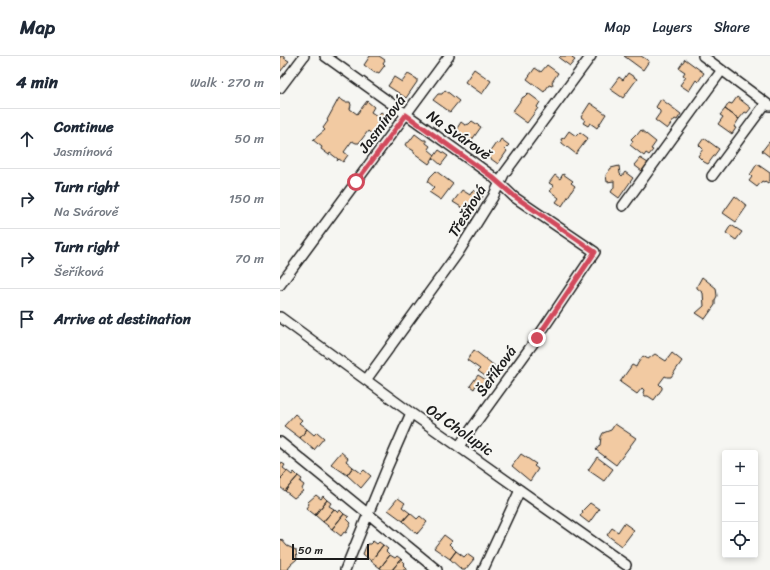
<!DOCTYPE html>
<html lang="en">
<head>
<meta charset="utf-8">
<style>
  :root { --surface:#fff; --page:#f6f6f7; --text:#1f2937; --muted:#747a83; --line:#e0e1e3 }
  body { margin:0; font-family:Sriracha,sans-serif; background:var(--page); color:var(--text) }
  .controls { position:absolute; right:12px; bottom:12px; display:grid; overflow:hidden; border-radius:4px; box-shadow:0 2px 6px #0003 }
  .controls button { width:36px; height:36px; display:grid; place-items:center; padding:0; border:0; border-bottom:1px solid var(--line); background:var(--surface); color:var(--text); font:20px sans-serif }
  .scale { position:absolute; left:12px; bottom:10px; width:77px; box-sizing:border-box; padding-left:4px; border:2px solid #1c1c1c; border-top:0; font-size:11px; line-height:14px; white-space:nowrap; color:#1c1c1c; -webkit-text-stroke:3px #f6f6f2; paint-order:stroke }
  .stop { position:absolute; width:12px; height:12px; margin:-9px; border:3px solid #d1495b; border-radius:50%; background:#fff }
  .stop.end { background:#d1495b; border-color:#fff; box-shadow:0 1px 4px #0008 }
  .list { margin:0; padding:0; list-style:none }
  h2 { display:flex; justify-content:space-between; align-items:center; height:52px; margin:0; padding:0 16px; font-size:17px }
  h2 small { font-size:13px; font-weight:400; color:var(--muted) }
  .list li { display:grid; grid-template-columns:26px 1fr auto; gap:12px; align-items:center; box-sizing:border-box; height:60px; padding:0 16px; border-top:1px solid var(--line) }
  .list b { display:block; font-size:15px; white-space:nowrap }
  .list p { margin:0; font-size:13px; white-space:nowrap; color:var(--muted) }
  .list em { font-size:13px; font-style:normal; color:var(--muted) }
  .icon { flex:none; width:22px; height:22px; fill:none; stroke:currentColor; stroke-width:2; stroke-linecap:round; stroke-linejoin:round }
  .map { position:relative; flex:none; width:490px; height:514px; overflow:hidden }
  header { display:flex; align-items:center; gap:24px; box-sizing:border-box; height:56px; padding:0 20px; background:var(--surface); border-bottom:1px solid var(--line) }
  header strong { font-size:19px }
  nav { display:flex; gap:22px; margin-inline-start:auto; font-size:14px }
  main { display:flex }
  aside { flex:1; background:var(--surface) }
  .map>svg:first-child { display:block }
  .building { fill:#f2caa2; stroke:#1c1c1c }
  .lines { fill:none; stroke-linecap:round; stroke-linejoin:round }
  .street-casing { stroke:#1c1c1c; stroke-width:12 }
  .street { stroke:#f6f6f2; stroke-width:9 }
  .route { stroke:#d1495b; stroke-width:5 }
  .labels { text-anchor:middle; stroke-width:4; stroke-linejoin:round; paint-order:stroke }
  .street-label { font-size:15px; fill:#1c1c1c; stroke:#f6f6f2 }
</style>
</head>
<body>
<header>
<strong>Map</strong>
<nav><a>Map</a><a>Layers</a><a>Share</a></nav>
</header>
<main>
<aside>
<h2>4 min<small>Walk · 270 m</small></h2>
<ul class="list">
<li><svg class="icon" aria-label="ahead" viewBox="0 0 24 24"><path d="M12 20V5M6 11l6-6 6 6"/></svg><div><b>Continue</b><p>Jasmínová</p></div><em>50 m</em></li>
<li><svg class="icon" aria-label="right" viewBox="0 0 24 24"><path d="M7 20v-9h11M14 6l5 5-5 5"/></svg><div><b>Turn right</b><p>Na Svárově</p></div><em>150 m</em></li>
<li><svg class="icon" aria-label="right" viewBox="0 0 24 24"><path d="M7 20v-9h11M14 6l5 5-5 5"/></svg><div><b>Turn right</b><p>Šeříková</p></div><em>70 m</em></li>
<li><svg class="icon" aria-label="arrive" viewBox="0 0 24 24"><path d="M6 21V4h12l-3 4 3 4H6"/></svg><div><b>Arrive at destination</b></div></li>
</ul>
</aside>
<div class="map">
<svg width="490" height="514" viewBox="0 0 490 514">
  <rect width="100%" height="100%" fill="#f6f6f2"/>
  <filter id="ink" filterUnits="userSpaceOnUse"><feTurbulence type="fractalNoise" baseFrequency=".025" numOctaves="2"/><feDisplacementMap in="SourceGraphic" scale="8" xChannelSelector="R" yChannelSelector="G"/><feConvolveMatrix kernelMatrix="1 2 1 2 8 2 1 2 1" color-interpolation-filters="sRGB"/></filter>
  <g filter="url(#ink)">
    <path class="building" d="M0 0H4V2L9 5 0 16Z
      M90 0H99L105 4 103 7 105 9 99 17 97 16 95 17 84 9Z
      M281 0H294L292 2 295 4 290 10 279 2Z
      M344 0H361L369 5 363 14Z
      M405 3 424 17 418 26 416 24 409 35 400 29 406 21 403 19 405 16 399 12Z
      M267 9 278 17 272 26 273 28 272 30 269 29 264 36 247 23 255 12 261 16Z
      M194 13 211 25 202 38 185 26Z
      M348 17 357 23 343 42 330 33 339 21 343 24Z
      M128 18 137 23V26L126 42 108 30 114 21 122 26Z
      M165 34 179 45 170 56 153 44 158 38H162Z
      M248 37 260 46 257 51 258 52 247 67 232 56 243 41H244Z
      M457 41 471 52 467 57 465 56 459 63 445 53 449 47 452 48Z
      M59 42 65 46H70L71 49 70 53 77 58 87 45 94 51 91 56 97 60 101 56 108 61 94 80 88 75 79 87H76L72 85 64 96 68 99 63 106 59 103 57 105 58 103 50 97 49 99 41 93 42 91 33 84 45 74 43 72 48 65 47 64Z
      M381 43 401 58 397 64 395 63 387 73 375 64 380 57V55L376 51Z
      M310 47 326 58 317 72 310 67 308 70 303 67 305 64 301 61Z
      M445 53 459 63 454 71 456 72 452 78 438 68 443 61 440 59Z
      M192 65 201 71 189 88 174 77 181 66 185 69 189 68Z
      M361 74 376 86 371 93 373 94 369 99 366 97 364 100 350 89 353 85 351 83 356 78 357 79Z
      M289 75 296 80 300 76 308 82 296 98 282 87 281 83 284 82Z
      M135 78 143 84H146V87L150 90 148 93 155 99 149 108 134 97V95L126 90 125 88 129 86Z
      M424 82 439 93 428 108 424 106 418 100 423 93 419 89Z
      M221 83 229 89 225 93 227 95 218 108 207 100 216 87 218 88Z
      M489 86H490V101L482 95Z
      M159 94 168 100 161 109 153 102Z
      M360 102 368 107 362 115 354 109Z
      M477 108 490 117V124L488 127 485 125 484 126 482 125 477 131 469 125 472 121 470 119Z
      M339 110 340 118 342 120 345 116 353 122 339 142 331 136 334 131V125L327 126 326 119 331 112Z
      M156 115 173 128 161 144 149 136 154 131 148 126 150 121Z
      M283 118 293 125 291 127 295 130 282 150 276 146 279 142 270 135 274 130 269 127 275 119 280 123Z
      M182 134 190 139 193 134 203 140 189 162 184 158 186 154 173 146Z
      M455 140 467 150 456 166 443 157Z
      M451 169 462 176 456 184 446 177Z
      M422 221 436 232 437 240 435 244V249L425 263 416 257 424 250 423 237 417 232V230Z
      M194 294 220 314 212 325 198 315 200 313 187 304Z
      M392 297 402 305 391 321H387L385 320 379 328 382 331V333L374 344 368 340H365L363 337 364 334 362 332 357 338 340 326 352 309 356 311 358 307 363 300 368 303 375 298 386 305Z
      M198 319 209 326 203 334 196 329 194 333 190 330Z
      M15 358 22 364 19 367 27 373 20 382 4 370Z
      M335 368 356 382 336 409 316 394 320 389 321 381 323 377 331 374Z
      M27 373 34 379 37 376 44 382 34 394 20 382Z
      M61 396 68 402 66 405 73 411 67 419 51 408Z
      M241 398 256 408 254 410 258 413 250 425 232 410Z
      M317 401 333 413 324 425 308 414Z
      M0 406 5 409 3 412 7 415 0 424Z
      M73 411 81 417 84 414 91 420 81 432 67 419Z
      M7 415 12 419 14 416 18 420 5 435 0 431V424Z
      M18 420 22 423 20 426 24 429 22 433 23 435 14 442 5 435Z
      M36 439 41 443 43 440 47 444 35 459 26 452 29 448 28 446Z
      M118 442 125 447 122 451 130 457 123 465 108 454Z
      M47 444 51 447 49 450 54 453 43 466 35 459Z
      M310 447 319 453 309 467 300 460 303 456 302 455Z
      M54 453 58 457 60 454 64 458 52 473 43 466Z
      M130 457 137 463 140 460 147 466 137 478 123 465Z
      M64 458 69 461 67 463 71 467 66 477 64 476 61 480 52 473Z
      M344 467 354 474 342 490 327 479 332 472 338 476Z
      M164 479 172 485 169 488 176 495 170 503 154 492Z
      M1 483 7 490 16 494 17 503 10 509 8 514H0V484Z
      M93 485 97 488 99 486 103 489 91 505 83 498 87 488H90Z
      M103 489 108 493 106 495 110 499 100 512 91 505Z
      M176 495 184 501 187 498 194 503 185 514H182L170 503Z
      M110 499 115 502 117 500 121 503 112 514H103L100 512Z
      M121 503 125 507 123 509 127 513V514H112Z"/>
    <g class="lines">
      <defs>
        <path id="street" d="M45 0 211 119 234 141 315 196 257 282 179 390
          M423 0 490 50
          M0 32 24 0
          M432 120 486 47
          M343 150 442 14
          M0 229 169 0
          M0 261 131 357 346 509
          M86 324 178 197 213 141 224 118 311 0
          M0 386 157 514
          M65 514 107 412 131 357
          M203 514 240 434"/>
      </defs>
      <use href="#street" class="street-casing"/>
      <use href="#street" class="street"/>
    </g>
  </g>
  <g class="lines" filter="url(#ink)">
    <path class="route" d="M76 126 126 59 211 120 234 140 315 196 257 282"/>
  </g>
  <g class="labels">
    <g class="street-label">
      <text transform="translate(102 68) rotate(-53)" y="5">Jasmínová</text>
      <text transform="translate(179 79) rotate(35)" y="5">Na Svárově</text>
      <text transform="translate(187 155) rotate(-58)" y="5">Třešňová</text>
      <text transform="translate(216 315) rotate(-54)" y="5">Šeříková</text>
      <text transform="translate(180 374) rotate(35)" y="5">Od Cholupic</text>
    </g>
  </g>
</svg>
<div class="controls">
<button>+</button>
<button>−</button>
<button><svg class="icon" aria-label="locate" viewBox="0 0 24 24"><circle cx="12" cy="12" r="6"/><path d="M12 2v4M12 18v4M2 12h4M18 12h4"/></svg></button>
</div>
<div class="scale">50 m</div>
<div class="stop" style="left:76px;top:126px"></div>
<div class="stop end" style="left:257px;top:282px"></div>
</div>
</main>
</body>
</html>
